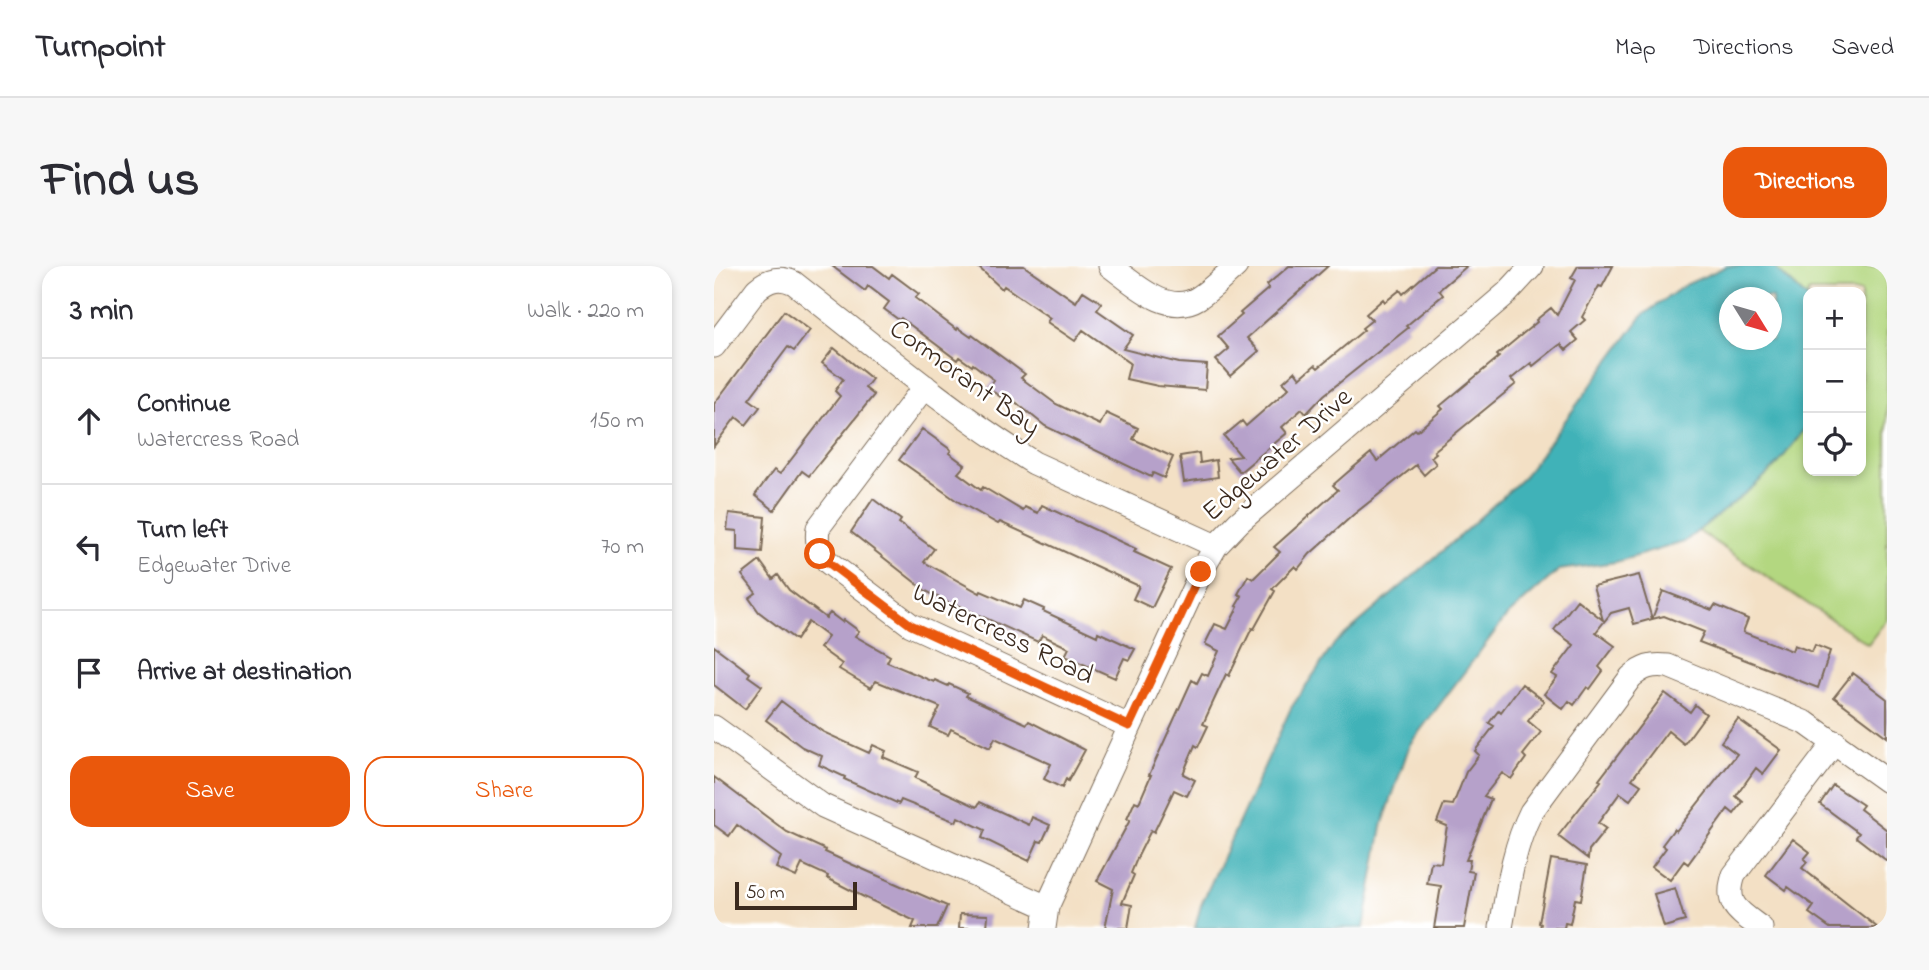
<!DOCTYPE html>
<html lang="en">
<head>
<meta charset="utf-8">
<style>
  :root { --surface:#fff; --page:#f7f7f7; --text:#2b2b33; --muted:#7c7c81; --line:#e1e1e2; --accent:#ea580c }
  body { margin:0; font-family:"Indie Flower",sans-serif; background:var(--page); color:var(--text) }
  .controls { position:absolute; right:21px; top:21px; display:grid; overflow:hidden; border-radius:14px; box-shadow:0 4px 10px #0003 }
  .controls button { width:63px; height:63px; display:grid; place-items:center; padding:0; border:0; border-bottom:2px solid var(--line); background:var(--surface); color:var(--text); font:35px sans-serif }
  .compass { position:absolute; left:1005px; top:21px; width:63px; height:63px; border-radius:50%; background:var(--surface); box-shadow:0 4px 10px #0003; rotate:127deg }
  .scale { position:absolute; left:21px; bottom:18px; width:122px; box-sizing:border-box; padding-left:7px; border:4px solid #3b2a1e; border-top:0; font-size:19px; line-height:24px; white-space:nowrap; color:#3b2a1e; -webkit-text-stroke:5px #fff; paint-order:stroke }
  .stop { position:absolute; width:21px; height:21px; margin:-16px; border:5px solid #ea580c; border-radius:50%; background:#fff }
  .stop.end { background:#ea580c; border-color:#fff; box-shadow:0 2px 7px #0008 }
  .list { margin:0; padding:0; list-style:none }
  h2 { display:flex; justify-content:space-between; align-items:center; height:91px; margin:0; padding:0 28px; font-size:30px }
  h2 small { font-size:23px; font-weight:400; color:var(--muted) }
  .list li { display:grid; grid-template-columns:46px 1fr auto; gap:21px; align-items:center; box-sizing:border-box; height:126px; padding:0 28px; border-top:2px solid var(--line) }
  .list b { display:block; font-size:26px; white-space:nowrap }
  .list p { margin:0; font-size:23px; white-space:nowrap; color:var(--muted) }
  .list em { font-size:23px; font-style:normal; color:var(--muted) }
  .actions { display:flex; gap:14px; padding:21px 28px }
  .actions a { flex:1; padding:16px 0; border:2px solid var(--accent); border-radius:21px; text-align:center; font-size:24px; color:var(--accent) }
  .actions .main { background:var(--accent); color:#fff }
  .icon { flex:none; width:38px; height:38px; fill:none; stroke:currentColor; stroke-width:2; stroke-linecap:round; stroke-linejoin:round }
  .map { position:relative; flex:none; width:1173px; height:662px; overflow:hidden; border-radius:21px }
  header { display:flex; align-items:center; gap:42px; box-sizing:border-box; height:98px; padding:0 35px; background:var(--surface); border-bottom:2px solid var(--line) }
  header strong { font-size:33px }
  nav { display:flex; gap:38px; margin-inline-start:auto; font-size:24px }
  .intro { display:flex; align-items:center; justify-content:space-between; box-sizing:border-box; height:168px; padding:0 42px }
  h1 { margin:0; font-size:49px }
  .button { padding:18px 32px; border-radius:21px; background:var(--accent); color:#fff; font-size:24px; font-weight:700 }
  main { display:flex; gap:42px; padding:0 42px }
  aside { flex:1; background:var(--surface); border-radius:21px; box-shadow:0 4px 10px #0003 }
  .map>svg:first-child { display:block }
  .green { fill:#b3d780; stroke:#77804f; stroke-width:2 }
  .water { fill:#41b2b8; stroke:#3e6e6b; stroke-width:2; fill-rule:evenodd }
  .building { fill:#b6a1ca }
  .lines { fill:none; stroke-linecap:round; stroke-linejoin:round }
  .minor-casing { stroke:#7b6a58; stroke-width:25 }
  .minor { stroke:#fff; stroke-width:23 }
  .route { stroke:#ea580c; stroke-width:9 }
  .labels { text-anchor:middle; stroke-width:5; stroke-linejoin:round; paint-order:stroke }
  .street-label { font-size:28px; fill:#3b2a1e; stroke:#fff }
</style>
</head>
<body>
<header>
<strong>Turnpoint</strong>
<nav><a>Map</a><a>Directions</a><a>Saved</a></nav>
</header>
<div class="intro"><h1>Find us</h1><a class="button">Directions</a></div>
<main>
<aside>
<h2>3 min<small>Walk · 220 m</small></h2>
<ul class="list">
<li><svg class="icon" aria-label="ahead" viewBox="0 0 24 24"><path d="M12 20V5M6 11l6-6 6 6"/></svg><div><b>Continue</b><p>Watercress Road</p></div><em>150 m</em></li>
<li><svg class="icon" aria-label="left" viewBox="0 0 24 24"><path d="M17 20v-9H6M10 6l-5 5 5 5"/></svg><div><b>Turn left</b><p>Edgewater Drive</p></div><em>70 m</em></li>
<li><svg class="icon" aria-label="arrive" viewBox="0 0 24 24"><path d="M6 21V4h12l-3 4 3 4H6"/></svg><div><b>Arrive at destination</b></div></li>
</ul>
<div class="actions"><a class="main">Save</a><a>Share</a></div>
</aside>
<div class="map">
<svg width="1173" height="662" viewBox="0 0 1173 662">
  <rect width="100%" height="100%" fill="#fff"/>
  <filter id="ink" filterUnits="userSpaceOnUse"><feTurbulence type="fractalNoise" baseFrequency=".0143" numOctaves="2"/><feDisplacementMap in="SourceGraphic" scale="14" xChannelSelector="R" yChannelSelector="G"/><feConvolveMatrix kernelMatrix="1 2 1 2 8 2 1 2 1" color-interpolation-filters="sRGB"/></filter>
  <filter id="wash" filterUnits="userSpaceOnUse"><feTurbulence type="fractalNoise" baseFrequency=".00686" numOctaves="4" result="noise"/><feDisplacementMap in="SourceGraphic" scale="28" xChannelSelector="R" yChannelSelector="G"/><feGaussianBlur stdDeviation="1.57" result="paint"/><feColorMatrix in="noise" values="0 0 0 0 0 0 0 0 0 0 0 0 0 0 0 0 0 1.4 0 .05"/><feComposite in="paint" operator="in"/></filter>
  <g filter="url(#wash)">
    <rect width="100%" height="100%" fill="#f3e0c5"/>
    <path class="green" d="M1059 0H1173V353L1154 378 980 262C1024 236 1066 201 1094 158V205H1147V26H1094V33Z"/>
    <path class="water" d="M1013 0H1059L1094 33V158L1064 198 1039 221 970 276 902 296 845 304 792 351 696 478 668 560 650 662H481L487 639 577 442 621 377 740 275 808 213 929 49 971 19ZM1015 32H1058V74H1015Z"/>
    <g id="blocks">
      <path class="building" d="M118 0H159L175 12 178 8 205 28 201 32 243 64 244 62 257 71 258 69 311 108 307 112 342 138 386 159 392 147 424 162 419 173 459 191 450 212 439 207 437 211 331 160 294 130 291 134 274 122 280 114 259 98 258 100 245 91 243 94 187 52 185 54 170 43 175 36 154 20 151 25Z
        M263 0H310L362 36 369 25 388 37 383 44 419 69 409 83 465 97 493 99 491 124 444 120 412 113 416 97 369 64 361 75 333 56 336 52 290 20 288 23Z
        M575 0H614L533 72 545 85 516 110 502 94 515 83 504 70 528 49 526 47 555 22 553 19Z
        M721 0H753L725 24 729 29 692 60 694 62 610 129 592 148 588 143 568 161 573 167 526 206 514 192 527 190 510 170 528 155 532 160 572 125 575 122 569 116 581 105 586 112 601 99 604 102 650 64 648 62 658 54 652 48 669 33 671 36 686 24 689 28Z
        M864 0H899L888 21 885 20 868 51 871 54 857 66 864 74 852 84 847 78 844 80 819 100 817 97 797 113 802 118 720 185 722 187 717 191 722 198 710 209 702 199 639 249 596 288 584 303 581 300 558 323 561 325 540 363 538 362 515 410 512 408 489 458 494 460 484 481 481 479 471 503 469 508 481 514 473 530 460 524 440 566 437 564 424 590 417 607 420 609 408 637 418 639 414 662H391L399 623 383 615 416 554 413 553 421 535 425 537 437 509H435L478 414 483 417 488 407 494 410 505 385 491 378 501 358 513 363 524 341 522 340 528 330 524 328 534 310 539 313 566 286 560 281 624 224 619 219 634 206 657 187 663 195 701 163 703 165 729 143 726 140 785 91 783 89 823 56 822 54 837 42 843 49 861 14 857 12Z
        M70 45 96 64 80 85 74 81 35 133 46 141 32 159 22 151 0 180V138Z
        M120 82 158 113 151 122 160 129 95 210 88 205 60 244 41 229 60 204 66 208 126 130 121 125 129 113 108 97Z
        M208 163 237 184 235 187 251 199 244 207 267 224 269 221 309 245 311 241 324 247 328 239 422 283 420 286 457 303 438 342 419 333 425 320 286 256 284 258 243 235 185 194Z
        M485 187 486 197 502 194 504 211 470 216 466 190Z
        M159 233 187 254 185 257 220 283 210 296 266 327 267 325 306 342 310 334 330 343 329 345 383 370 384 366 421 383 415 394 410 392 401 412 351 390 355 382 328 369 324 376 241 338 240 340 212 325 137 266Z
        M15 247 51 251 48 286 23 284V265L13 264Z
        M46 295 59 313 64 309 75 324 112 352 116 347 128 356 130 354 145 365 141 370 176 390 173 396 220 416 221 414 234 420 235 418 254 427 252 430 313 458 315 455 371 484 354 515 352 513 348 522 330 513 337 498 281 472 276 482 237 463 234 469 216 461 226 441 162 415 157 422 125 403 128 398 106 382 114 371 94 356 82 374 45 346 35 332 42 327 28 309Z
        M925 309 938 353 920 358 915 342 897 347 882 366 901 380 885 401 889 405 876 423 873 421 860 439 855 435 849 443 830 428 843 411 838 408 860 379 840 364 863 334 889 354 879 320Z
        M949 325 998 344 1001 339 1034 353 1029 366 1078 385 1080 379 1098 386 1101 379 1116 385 1104 422 985 376 990 366 950 350 938 353Z
        M0 380 36 407 34 410 48 420 31 443 0 419Z
        M1139 407 1173 433V471L1120 431Z
        M808 418 830 435 814 455 827 466 809 489 812 492 797 513 788 507 770 530 777 533 752 594H756L754 605 760 606 750 662H720L727 620 713 618 717 596 727 597 733 560 723 556 730 538 739 539 752 506 765 489 761 485 780 460 775 457 785 444 787 446Z
        M951 427 976 446 981 439 992 448 970 478 954 465 918 513 927 519 916 534 906 527 884 557 892 563 875 584 874 593 844 570 887 515 885 514Z
        M67 435 109 466 155 487 159 479 172 485 169 491 204 506 201 512 263 541 266 536 315 559 318 551 336 559 328 576 324 575 315 595 268 572 271 564 244 551 242 556 187 534 185 538 130 513 131 511 105 499 108 490 88 481 52 454Z
        M1024 453 1067 484 1049 508 1042 502 1022 530 1029 536 1020 548 1014 543 974 598 970 595 956 614 938 601 952 582 948 579 960 563 962 565 1023 488 1007 476Z
        M0 511 73 566 112 584 111 586 137 598 233 640 223 662H198L201 655 150 631 113 612 114 610 88 598 82 611 62 602 67 591 23 559 15 570 0 559Z
        M1119 519 1149 539 1146 543 1173 564V595L1142 571 1145 567 1106 538Z
        M1079 573 1096 586 1090 593 1093 596 1088 602 1164 662H1116L1095 647 1100 640 1074 621 1072 624 1052 609Z
        M837 593 873 599 867 634 861 633 856 658 851 657 850 662H826L827 658 825 657Z
        M961 622 971 655 950 661 940 628Z
        M246 648 274 649 273 662H245Z"/>
    </g>
  </g>
  <g filter="url(#ink)">
    <use href="#blocks" fill-opacity="0" stroke="#7b6a58" stroke-width="2"/>
    <g class="lines">
      <defs>
        <path id="minor" d="M396 0C420 17 453 51 484 32 497 24 510 11 522 0
          M0 80 43 23C55 13 66 10 80 17 159 79 235 144 320 197L502 280
          M211 120 104 262C102 278 104 285 115 297L197 359 415 460
          M0 461 109 540 333 641
          M330 662 333 641 487 306 502 280 525 256 793 27 818 0
          M787 662C794 622 799 582 817 546L917 411C929 401 937 398 954 400L1092 457 1173 515
          M1047 662C1024 645 1010 639 1020 609L1121 476"/>
      </defs>
      <use href="#minor" class="minor-casing"/>
      <use href="#minor" class="minor"/>
    </g>
  </g>
  <g class="lines" filter="url(#ink)">
    <path class="route" d="M106 288 115 297 197 359 415 460 487 306"/>
  </g>
  <g class="labels">
    <g class="street-label">
      <text transform="translate(252 110) rotate(36)" y="10">Cormorant Bay</text>
      <text transform="translate(562 187) rotate(-41)" y="10">Edgewater Drive</text>
      <text transform="translate(290 366) rotate(26)" y="10">Watercress Road</text>
    </g>
  </g>
</svg>
<div class="controls">
<button>+</button>
<button>−</button>
<button><svg class="icon" aria-label="locate" viewBox="0 0 24 24"><circle cx="12" cy="12" r="6"/><path d="M12 2v4M12 18v4M2 12h4M18 12h4"/></svg></button>
</div>
<svg class="compass" viewBox="-18 -18 36 36"><path d="M0-13l5 13h-10z" fill="#e53935"/><path d="M0 13l5-13h-10z" fill="#7c7c81"/></svg>
<div class="scale">50 m</div>
<div class="stop" style="left:106px;top:288px"></div>
<div class="stop end" style="left:487px;top:306px"></div>
</div>
</main>
</body>
</html>
